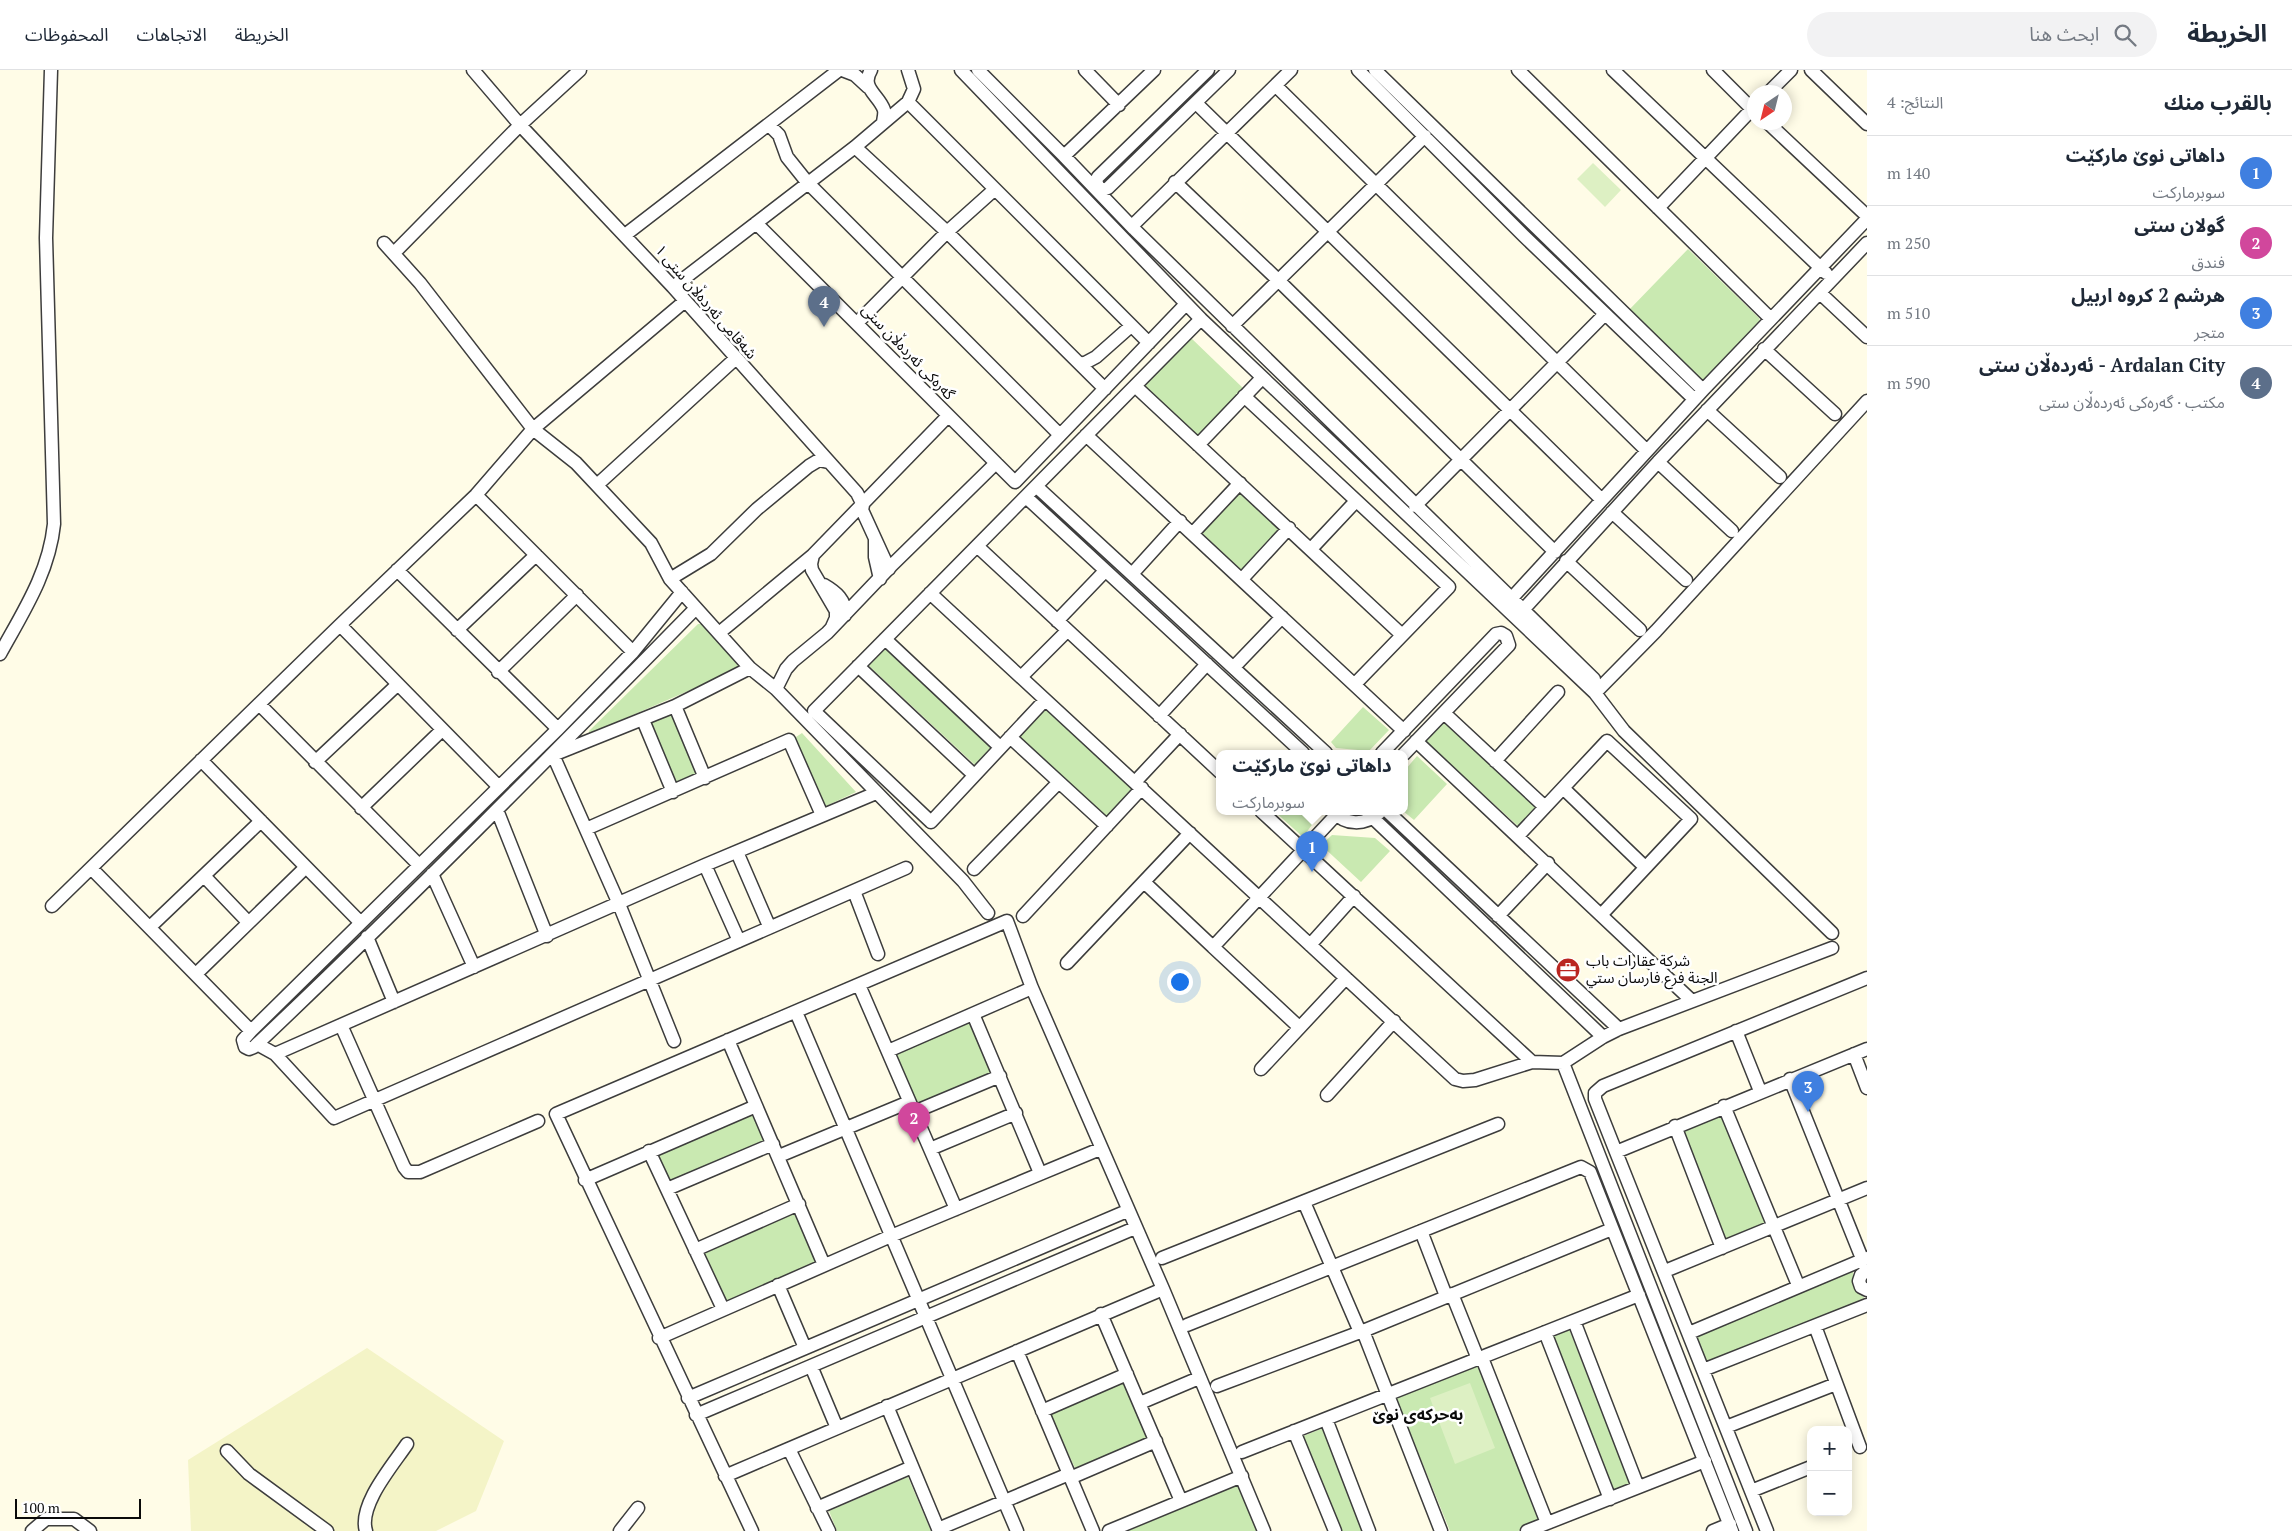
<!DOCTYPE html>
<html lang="ar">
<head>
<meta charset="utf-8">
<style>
  :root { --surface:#fff; --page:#f2f2f3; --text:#1f2937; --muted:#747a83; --line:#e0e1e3; --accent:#ba2621 }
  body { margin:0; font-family:"PT Serif","Noto Sans Arabic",serif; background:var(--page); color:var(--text); direction:rtl }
  .controls { position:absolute; right:15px; bottom:15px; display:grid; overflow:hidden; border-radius:10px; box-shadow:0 2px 12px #0003 }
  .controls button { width:45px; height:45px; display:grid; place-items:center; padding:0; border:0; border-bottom:1px solid var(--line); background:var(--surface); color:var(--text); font:25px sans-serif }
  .compass { position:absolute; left:1747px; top:15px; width:45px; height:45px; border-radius:50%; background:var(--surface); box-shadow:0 2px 12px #0003; rotate:215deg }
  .scale { position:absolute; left:15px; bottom:12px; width:126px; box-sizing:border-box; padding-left:5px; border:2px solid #0a0a0a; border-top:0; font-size:14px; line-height:18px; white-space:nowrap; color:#0a0a0a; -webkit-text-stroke:4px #fff; paint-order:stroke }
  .you { position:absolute; left:1179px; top:911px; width:18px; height:18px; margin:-12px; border:4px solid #fff; border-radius:50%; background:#1a73e8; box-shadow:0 0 0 8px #1a73e833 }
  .badge { display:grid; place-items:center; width:32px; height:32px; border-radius:50%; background:var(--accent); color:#fff; font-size:16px; font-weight:700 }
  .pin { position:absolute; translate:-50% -41px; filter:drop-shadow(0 1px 2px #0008) }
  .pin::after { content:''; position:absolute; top:26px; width:18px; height:15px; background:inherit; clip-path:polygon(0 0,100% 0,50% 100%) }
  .popup { position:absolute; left:1216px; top:680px; width:192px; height:65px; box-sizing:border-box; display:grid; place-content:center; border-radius:10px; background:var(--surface); filter:drop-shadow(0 1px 4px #0005); font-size:16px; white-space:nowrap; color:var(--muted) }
  .popup b { font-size:19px; color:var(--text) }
  .popup::after { content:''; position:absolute; left:50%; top:100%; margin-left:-10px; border:10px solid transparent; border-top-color:var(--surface) }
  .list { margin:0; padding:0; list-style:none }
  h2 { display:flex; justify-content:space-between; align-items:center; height:65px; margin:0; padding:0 20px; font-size:21px }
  h2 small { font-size:16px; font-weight:400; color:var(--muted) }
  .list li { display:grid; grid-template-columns:32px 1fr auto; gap:15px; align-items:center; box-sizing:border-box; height:70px; padding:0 20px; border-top:1px solid var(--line) }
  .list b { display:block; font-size:19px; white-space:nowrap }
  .list p { margin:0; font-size:16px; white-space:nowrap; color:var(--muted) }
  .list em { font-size:16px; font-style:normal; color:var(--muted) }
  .icon { flex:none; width:28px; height:28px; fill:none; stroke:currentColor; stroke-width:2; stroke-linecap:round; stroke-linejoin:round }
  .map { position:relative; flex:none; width:1867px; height:1461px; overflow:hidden; direction:ltr }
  header { display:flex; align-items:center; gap:30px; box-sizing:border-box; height:70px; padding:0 25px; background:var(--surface); border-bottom:1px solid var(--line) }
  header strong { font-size:24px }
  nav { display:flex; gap:28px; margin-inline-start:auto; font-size:18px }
  .search { width:350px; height:45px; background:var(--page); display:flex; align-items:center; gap:12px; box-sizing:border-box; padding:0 18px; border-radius:28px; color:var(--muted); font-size:19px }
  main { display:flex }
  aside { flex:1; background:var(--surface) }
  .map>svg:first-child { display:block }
  .farmland { fill:#f4f4c7 }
  .green { fill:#c9e9b1 }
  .pitch { fill:#ddf0c3 }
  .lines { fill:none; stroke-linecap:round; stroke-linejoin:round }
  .minor-casing { stroke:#3d3d3d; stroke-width:15 }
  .minor { stroke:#fff; stroke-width:12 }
  .labels { text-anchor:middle; stroke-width:5; stroke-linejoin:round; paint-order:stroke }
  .street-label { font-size:15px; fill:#0a0a0a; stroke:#fff }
  .poi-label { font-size:15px; fill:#0a0a0a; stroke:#fff; text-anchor:start }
  .neighbourhood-label { font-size:16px; font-weight:bold; fill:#0a0a0a; stroke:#fff }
</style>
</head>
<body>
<header>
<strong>الخريطة</strong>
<div class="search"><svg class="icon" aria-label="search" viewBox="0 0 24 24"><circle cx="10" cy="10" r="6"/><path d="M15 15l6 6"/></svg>ابحث هنا</div>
<nav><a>الخريطة</a><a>الاتجاهات</a><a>المحفوظات</a></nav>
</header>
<main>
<aside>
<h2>بالقرب منك<small>النتائج: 4</small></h2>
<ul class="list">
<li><span class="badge" style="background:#3f7fe0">1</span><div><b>داهاتی نوێ مارکێت</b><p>سوبرماركت</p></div><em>140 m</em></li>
<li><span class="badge" style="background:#d1479c">2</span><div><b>گولان ستی</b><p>فندق</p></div><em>250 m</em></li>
<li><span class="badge" style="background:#3f7fe0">3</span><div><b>هرشم 2 كروه اربيل</b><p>متجر</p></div><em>510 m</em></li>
<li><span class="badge" style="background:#5c6f8a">4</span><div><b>Ardalan City - ئەردەڵان ستی</b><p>مكتب · گەرەکی ئەردەڵان ستی</p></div><em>590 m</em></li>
</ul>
</aside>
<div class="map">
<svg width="1867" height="1461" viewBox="0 0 1867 1461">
  <rect width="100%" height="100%" fill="#fffce7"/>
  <path class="farmland" d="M367 1278 504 1371 476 1441 436 1461H191L188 1390Z"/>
  <path class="green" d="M1688 179 1759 248 1760 251 1702 311 1628 241Z
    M1190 267 1244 319 1198 366 1144 316Z
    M1240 421 1281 458 1241 501 1201 462Z
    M698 554H703L748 595 589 664V661Z
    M886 576 993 676 975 695 868 595Z
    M1046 637 1134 718 1107 748 1019 667Z
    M1363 637 1389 660 1369 681 1336 678 1331 672Z
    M671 642 697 706 675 715 649 651Z
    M1443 651 1538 736 1519 757 1425 671Z
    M802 663 856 722 824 737 793 669Z
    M1417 686 1447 714 1414 750 1403 741 1405 700Z
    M1274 741H1316L1317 748 1303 767Z
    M1332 765 1375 768 1390 781 1361 812 1321 775Z
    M971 949 993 1003 918 1034 895 982Z
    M755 1042 768 1071 669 1113 656 1084Z
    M1721 1044 1766 1155 1726 1171 1681 1060Z
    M795 1142 818 1194 725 1234 702 1182Z
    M1853 1201 1854 1216 1866 1230 1706 1296 1693 1266Z
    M1569 1259 1631 1416 1612 1423 1550 1266Z
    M1478 1295 1540 1452 1518 1461H1450L1396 1328Z
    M1125 1311 1150 1368 1075 1398 1050 1344Z
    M1323 1358 1364 1461H1339L1301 1367Z
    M908 1407 931 1461H837L829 1441Z
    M1239 1414 1258 1461H1128Z"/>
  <path class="pitch" d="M1593 93 1621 120 1605 137 1577 109Z
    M1470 1313 1495 1378 1455 1394 1430 1328Z"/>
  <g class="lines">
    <defs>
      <path id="minor" d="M473 0 520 55 673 217 857 423 863 435 862 440 889 499
        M842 0 855 5 868 17
        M871 0C860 18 879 25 884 40 885 44 883 50 883 53
        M961 0 1201 249 1595 623 1624 661 1832 863
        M978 0 1064 86
        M1085 0 1119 35
        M1208 0 1098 107 1096 111 1099 118 1103 120 1108 118 1229 0
        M1291 0 1133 155 1134 159 1594 609
        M1358 0 1524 166 1694 329
        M1375 0 1703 320
        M1518 0 1771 249
        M1613 0 1826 203
        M1713 0 1754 41
        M1811 0 1867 54
        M1276 16 1647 381
        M1769 22 1791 0
        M908 32 1149 273
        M1196 33 1602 430
        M1767 52 1867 146
        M769 55 779 65 787 87 807 112 1060 365
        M855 77 947 162 1105 319
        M1175 112 1278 210 1555 482
        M1658 138 1754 37
        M756 153 1015 412 1186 234
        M1134 159 1064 86 1154 0
        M625 165 839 0
        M384 173 420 213 533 359 576 393 651 473 670 509 750 598 776 619 786 599 793 591 827 563 891 496 996 393
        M394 183 520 55 580 0
        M673 217 855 77 908 32 914 19 908 0
        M1820 223 1867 267
        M857 253 947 162 995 119
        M1232 256 1425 66
        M1764 279 1835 344
        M1078 292 1083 294 1096 287 1131 256
        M1135 316 1402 565
        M1244 326 1449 517 1355 614
        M1707 340 1780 407
        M1086 365 1404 661
        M1198 375 1262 308
        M1658 392 1732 461
        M597 415 735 289
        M1036 416 1326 683
        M476 425 633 582
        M1026 427 1303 683
        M1415 436 1605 244
        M1612 442 1686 510
        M1193 463 1240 413
        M875 470V487L880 509
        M977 476 1220 702
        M1311 479 1356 431
        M813 485 811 494 812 500 836 541V548L832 557
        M1566 491 1640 560
        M397 500 558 659
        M1132 504 1180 451
        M670 509 711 484 757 439 809 396 819 390 828 392
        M1242 509 1289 458
        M824 515C836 522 846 530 845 545
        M682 522 633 582 558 659 251 961 243 970 245 977 249 979 254 977C405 834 551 686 696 538
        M930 523 1455 1009 1463 1011 1475 1010 1532 992 1563 993 1603 967 1619 959 1832 878
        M1511 529 1703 320 1867 149
        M1523 540 1658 392 1867 173
        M1057 551 1105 501
        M340 555 499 717
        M457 560 536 485
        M719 563 813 485 948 346
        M885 569 1000 677
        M0 584C23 542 49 503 54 454L46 168 51 0
        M858 596 974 705
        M1234 597 1282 547
        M498 602 577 525
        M1021 607 1067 561
        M776 619 963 811 988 843
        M1595 623 1656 561 1867 331
        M1045 630 931 752 814 641 1201 249
        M260 635 419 795
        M675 636 705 708
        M1444 643 1545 737
        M1159 646 1207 594
        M643 650 673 722
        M1416 671 1691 930
        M1382 683 1496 564 1501 563 1506 566 1509 575 1404 684
        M201 690 360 852
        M1495 691 1558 622
        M315 692 397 615
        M1059 712 1107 756
        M1135 712 1180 664
        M1563 718 1645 797
        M361 738 442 660
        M497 740 547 866
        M1261 741 1532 992
        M1333 741C1345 755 1364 756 1379 743
        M1387 741 1619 959
        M1373 748 1603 967
        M586 759 789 670 822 745
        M1518 766 1607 671 1691 749 1602 844
        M737 782 769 856
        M705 795 739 871
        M91 798 251 961
        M974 799 1059 712 1010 667
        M432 804 474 897
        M204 806 248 852
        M1144 812 1213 877 1336 745
        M854 821 878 884
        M52 836 340 555 476 425 533 359 685 231
        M1023 846 1142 718
        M1498 846 1548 793
        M150 857 261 751
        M367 867 394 932
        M1310 875 1354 826
        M1213 877 1299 957
        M1067 893 1190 763
        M196 904 306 797
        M859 915 956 1139
        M796 942 1017 1461
        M973 944 1040 1103
        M341 955 404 1097 408 1102H420L538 1051
        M1736 961 1760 1021
        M728 970 824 1195
        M674 971 619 834 553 685 675 636 750 598
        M257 974 275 984 334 1048 906 798
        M888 981 1032 918
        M275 984 705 795 876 723
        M1854 984 1867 1018
        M1563 993 1746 1461
        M1261 999 1346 908
        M1790 1009 1867 1201
        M1327 1025 1394 951
        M1724 1036 1798 1215
        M914 1042 1000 1006
        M1675 1056 1722 1178
        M930 1079 1016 1043
        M649 1081 723 1239
        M1616 1082 1867 979
        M779 1086 909 1032
        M585 1110 756 1036
        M667 1119 773 1074
        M1304 1132 1360 1262
        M1421 1161 1446 1226
        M695 1180 799 1134
        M1162 1188 1498 1054
        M1665 1201 1867 1118
        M1867 1201 1861 1205 1859 1211 1861 1217 1867 1220
        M778 1215 805 1278
        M1452 1224 1478 1289
        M1101 1244 1181 1431
        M1574 1251 1638 1417
        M1187 1255 1581 1097 1590 1102 1732 1461
        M1815 1256 1860 1377
        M1363 1261 1441 1461
        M1545 1262 1610 1429
        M1689 1263 1867 1188
        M659 1268 891 1166 1100 1079
        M1017 1281 1093 1461
        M1482 1288 1547 1453
        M811 1296 837 1358
        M1703 1300 1867 1235
        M1217 1316 1363 1261 1612 1159
        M688 1328 1127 1141
        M1140 1333 1199 1308
        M887 1336 939 1461
        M1042 1341 1127 1304
        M696 1345 1135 1158
        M1326 1349 1369 1461
        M1726 1357 1836 1314
        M1294 1361 1335 1461
        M789 1379 829 1461
        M227 1381 249 1404 327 1461
        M1242 1382 1639 1225
        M725 1406 1163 1219
        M1070 1408 1156 1371
        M1751 1421 1811 1397
        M817 1438 912 1397
        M938 1459 1069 1404
        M32 1461 46 1449H74L90 1461
        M366 1461C358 1435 393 1395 407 1374
        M620 1461 638 1438
        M752 1461 556 1044 1007 851 1032 918 1163 1219 1264 1461
        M1109 1461 1242 1406
        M1527 1461 1705 1391
        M1713 1461 1730 1454
        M1767 1461 1616 1082 1595 1029V1023L1603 1016 1867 908"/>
    </defs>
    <use href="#minor" class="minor-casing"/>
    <use href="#minor" class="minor"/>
  </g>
  <defs>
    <symbol id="office-disc" viewBox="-11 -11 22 22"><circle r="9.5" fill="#ba2621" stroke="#fff"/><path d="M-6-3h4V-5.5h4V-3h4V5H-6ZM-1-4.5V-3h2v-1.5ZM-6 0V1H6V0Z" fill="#fff"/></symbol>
  </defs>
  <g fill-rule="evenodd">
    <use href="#office-disc" x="1554" y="886" width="28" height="28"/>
  </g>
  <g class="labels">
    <g class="street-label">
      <text transform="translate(706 232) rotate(49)" y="5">شەقامی ئەردەڵان ستی ١</text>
      <text transform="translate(908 282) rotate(46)" y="5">گەرەکی ئەردەڵان ستی</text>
    </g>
    <g class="poi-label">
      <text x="1586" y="896">شرکة عقارات باب<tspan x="1586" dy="17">الجنة فرع فارسان ستي</tspan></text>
    </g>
    <g class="neighbourhood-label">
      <text x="1418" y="1350">بەحرکەی نوێ</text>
    </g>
  </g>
</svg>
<div class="controls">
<button>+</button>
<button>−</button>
</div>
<svg class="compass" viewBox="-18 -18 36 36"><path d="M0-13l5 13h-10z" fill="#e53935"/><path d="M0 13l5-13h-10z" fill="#747a83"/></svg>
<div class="scale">100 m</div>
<div class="you"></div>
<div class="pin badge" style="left:1312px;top:802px;background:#3f7fe0">1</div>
<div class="popup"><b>داهاتی نوێ مارکێت</b>سوبرماركت</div>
<div class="pin badge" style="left:914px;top:1073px;background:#d1479c">2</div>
<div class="pin badge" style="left:1808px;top:1042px;background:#3f7fe0">3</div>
<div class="pin badge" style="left:824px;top:257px;background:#5c6f8a">4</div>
</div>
</main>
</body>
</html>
